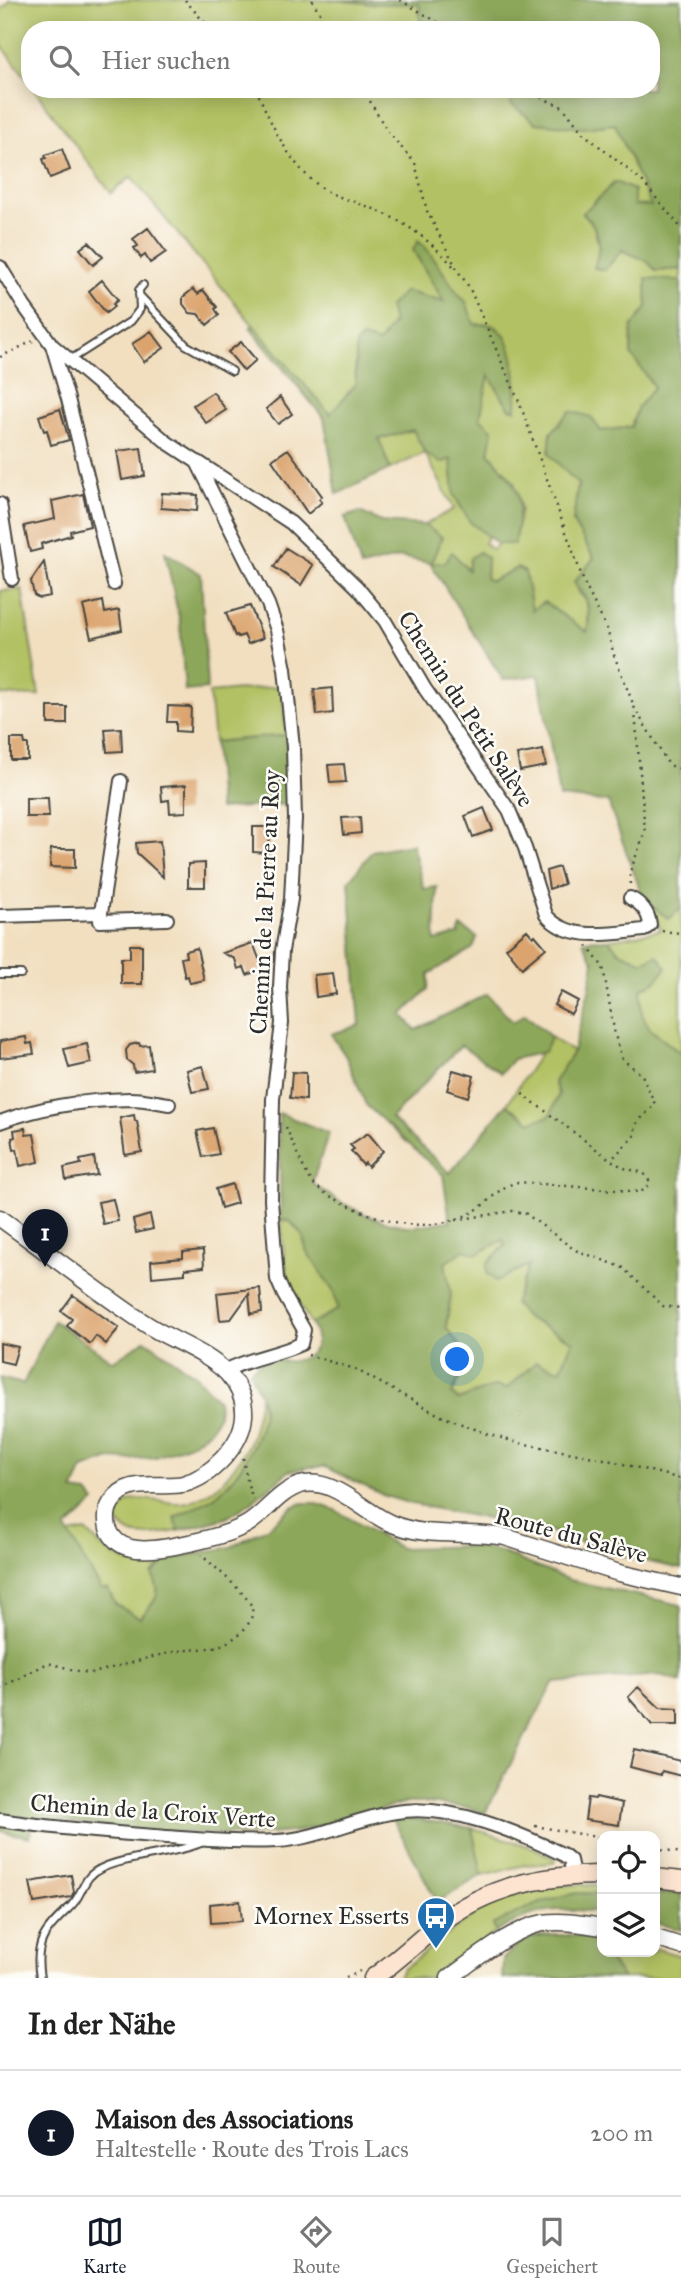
<!DOCTYPE html>
<html lang="de">
<head>
<meta charset="utf-8">
<style>
  :root { --surface:#fff; --page:#f2f2f2; --text:#222; --muted:#767676; --line:#e0e0e0; --accent:#111827 }
  body { margin:0; font-family:"IM FELL Great Primer",serif; background:var(--page); color:var(--text) }
  .controls { position:absolute; right:21px; bottom:21px; display:grid; overflow:hidden; border-radius:14px; box-shadow:0 4px 18px #0003 }
  .controls button { width:63px; height:63px; display:grid; place-items:center; padding:0; border:0; border-bottom:2px solid var(--line); background:var(--surface); color:var(--text); font:35px sans-serif }
  .you { position:absolute; left:458px; top:1360px; width:24px; height:24px; margin:-18px; border:5px solid #fff; border-radius:50%; background:#1a73e8; box-shadow:0 0 0 10px #1a73e833 }
  .badge { display:grid; place-items:center; width:46px; height:46px; border-radius:50%; background:var(--accent); color:#fff; font-size:23px; font-weight:700 }
  .pin { position:absolute; translate:-50% -58px; filter:drop-shadow(0 2px 4px #0008) }
  .pin::after { content:''; position:absolute; top:37px; width:24px; height:21px; background:inherit; clip-path:polygon(0 0,100% 0,50% 100%) }
  .list { margin:0; padding:0; list-style:none }
  h2 { display:flex; justify-content:space-between; align-items:center; height:91px; margin:0; padding:0 28px; font-size:30px }
  h2 small { font-size:23px; font-weight:400; color:var(--muted) }
  .list li { display:grid; grid-template-columns:46px 1fr auto; gap:21px; align-items:center; box-sizing:border-box; height:126px; padding:0 28px; border-top:2px solid var(--line) }
  .list b { display:block; font-size:26px; white-space:nowrap }
  .list p { margin:0; font-size:23px; white-space:nowrap; color:var(--muted) }
  .list em { font-size:23px; font-style:normal; color:var(--muted) }
  .icon { flex:none; width:38px; height:38px; fill:none; stroke:currentColor; stroke-width:2; stroke-linecap:round; stroke-linejoin:round }
  .map { position:relative; flex:none; width:681px; height:1978px; overflow:hidden }
  .search { position:absolute; background:var(--surface); box-shadow:0 4px 18px #0003; left:21px; right:21px; top:21px; height:77px; display:flex; align-items:center; gap:18px; box-sizing:border-box; padding:0 24px; border-radius:28px; color:var(--muted); font-size:26px }
  .sheet { height:217px; background:var(--surface) }
  nav { display:flex; justify-content:space-around; align-items:center; box-sizing:border-box; height:98px; border-top:2px solid var(--line); background:var(--surface); font-size:19px; color:var(--muted) }
  nav a { display:grid; justify-items:center; gap:4px }
  nav .on { color:var(--accent) }
  .map>svg:first-child { display:block }
  .green { fill:#b2c164; stroke:#6e7648; stroke-width:2 }
  .forest { fill:#8da75a; stroke:#5c6942; stroke-width:2; fill-rule:evenodd }
  .building { fill:#dba46e }
  .lines { fill:none; stroke-linecap:round; stroke-linejoin:round }
  .service-casing { stroke:#494641; stroke-width:10 }
  .minor-casing { stroke:#494641; stroke-width:16 }
  .tertiary-casing { stroke:#494641; stroke-width:19 }
  .secondary-casing { stroke:#494641; stroke-width:21 }
  .path { stroke:#494641; stroke-width:2.5; stroke-dasharray:2 5; stroke-linecap:butt }
  .service { stroke:#fff; stroke-width:6 }
  .minor { stroke:#fff; stroke-width:12 }
  .tertiary { stroke:#fff; stroke-width:16 }
  .secondary { stroke:#fde4d1; stroke-width:18 }
  .labels { text-anchor:middle; stroke-width:5; stroke-linejoin:round; paint-order:stroke }
  .street-label { font-size:24px; fill:#2b2b2b; stroke:#fdfcf7 }
  .poi-label { font-size:24px; fill:#2b2b2b; stroke:#fdfcf7; text-anchor:end }
</style>
</head>
<body>
<div class="map">
<svg width="681" height="1978" viewBox="0 0 681 1978">
  <rect width="100%" height="100%" fill="#fdfcf7"/>
  <filter id="ink" filterUnits="userSpaceOnUse"><feTurbulence type="fractalNoise" baseFrequency=".0143" numOctaves="2"/><feDisplacementMap in="SourceGraphic" scale="14" xChannelSelector="R" yChannelSelector="G"/><feConvolveMatrix kernelMatrix="1 2 1 2 8 2 1 2 1" color-interpolation-filters="sRGB"/></filter>
  <filter id="wash" filterUnits="userSpaceOnUse"><feTurbulence type="fractalNoise" baseFrequency=".00686" numOctaves="4" result="noise"/><feDisplacementMap in="SourceGraphic" scale="28" xChannelSelector="R" yChannelSelector="G"/><feGaussianBlur stdDeviation="1.57" result="paint"/><feColorMatrix in="noise" values="0 0 0 0 0 0 0 0 0 0 0 0 0 0 0 0 0 1.4 0 .05"/><feComposite in="paint" operator="in"/></filter>
  <g filter="url(#wash)">
    <rect width="100%" height="100%" fill="#f1dfc0"/>
    <path class="green" d="M8 0H336L375 4H419L421 30H30V83L0 43V9L8 4Z
      M34 89H486L492 94 495 89H508L583 128 615 124 652 206 634 205 583 213 593 224 605 269 622 250 647 261 656 271 681 269V281L646 279 647 307 632 327 631 353 654 387 638 407 631 427 601 431 567 472 578 484 573 522 594 558 577 591C590 601 589 617 587 633L544 602 532 611 524 571 517 568 491 581 486 579 487 558 468 571 444 563H430L442 537 424 525 454 509 425 453 390 469 378 439 413 430 451 458C454 497 456 511 488 536L484 543 492 550 498 544H514L521 509 514 482 489 453 492 430 480 418 488 374 509 407 470 315 466 302 459 295 393 323 379 343 362 338 355 364 356 384 330 415 253 325 131 177 111 193Z
      M22 589 39 696 0 695V591Z
      M282 686 286 735 214 742 209 693Z
      M651 905 669 919 681 908V1054L650 1029 642 1015 641 988 655 982 643 962 620 952 608 940 661 930Z
      M551 1037 573 1052 554 1082 559 1094 550 1116 531 1122 507 1104Z
      M281 1219 290 1221 303 1236 306 1250 334 1292 338 1309 311 1324 287 1284Z
      M502 1239 506 1244 487 1264V1273L496 1281 529 1264 527 1318 573 1341 560 1371 536 1362 507 1389 495 1386 459 1400 452 1394 468 1358 446 1327 451 1294 444 1263 465 1249 477 1254Z
      M260 1397C273 1422 235 1483 214 1497 202 1505 188 1510 175 1517L178 1531C156 1534 129 1544 117 1520 126 1485 157 1505 181 1503 194 1502 210 1493 220 1484 231 1473 244 1454 250 1440 255 1427 257 1411 260 1397Z
      M86 1531C92 1536 96 1542 102 1547 123 1565 143 1564 168 1559L152 1575C164 1596 154 1602 140 1618L115 1604 108 1589 101 1590 69 1534Z
      M472 1828 534 1848 556 1859 554 1863 525 1865 482 1875Z
      M602 1885V1894L577 1893 493 1925 496 1932 436 1978H397L403 1969C430 1949 457 1925 486 1908 518 1889 566 1883 602 1885Z
      M590 1937 602 1938V1952H655V1948L681 1956V1978H623Z"/>
    <path class="forest" d="M336 0H681V271L680 269 656 271 647 261 622 250 605 270 594 268C602 244 601 231 583 213L615 182 634 190V205L651 206 615 124 583 128 536 123 511 104V91L508 89H651V30H421L419 4H375Z
      M418 241 426 248 459 295 466 302 474 324C479 325 487 323 491 325 518 334 517 387 516 410L509 408 489 375 480 418 493 430 489 453C522 491 524 494 514 544H498L470 522 454 495 451 459 441 463 425 453 413 430 379 439 390 469 337 494 324 418 250 328 253 325 330 414 356 384V344L362 338 379 343 393 323 389 306 405 291 444 302 413 250Z
      M646 278 681 281V908L669 919 651 905 641 892 608 802 559 797 539 675 503 680 430 563 400 557 361 567 345 517 360 512 381 522 424 525 442 537 431 563H444L452 552 468 570 470 558 479 552 487 558 486 579 491 581 517 568 525 572 532 610 544 602 587 632C589 622 591 606 584 596 580 590 577 589 574 582L594 558 573 522 578 484 549 454 551 433 570 411 591 417 601 431 631 427 638 407 654 387 631 354 632 327 647 307Z
      M165 552 201 574 207 689 185 691 180 622Z
      M286 735 289 804 219 809 214 742Z
      M412 844 424 889 437 887 435 941 458 935 461 927 477 937 473 948 429 974 428 989 402 1015 416 1030 487 994 513 1022 525 1014 551 1037 544 1052 513 1059 501 1073 461 1045 391 1118 450 1173 507 1104 531 1122 550 1116 559 1094 554 1082 573 1052 589 990 594 962 583 942 594 939 608 940 620 952 643 962 657 955 667 967 655 982 641 989 642 1015 650 1029 681 1054V1569L618 1555 549 1531 412 1504 385 1496 325 1467H311L289 1471 249 1504 226 1518 178 1531 175 1517C188 1511 202 1505 214 1497 238 1480 262 1436 263 1407 263 1398 253 1381 250 1371 254 1367 259 1362 264 1361 273 1359 283 1362 293 1361 315 1357 322 1343 311 1324L338 1309 334 1292 306 1250 303 1236 290 1221 281 1219 279 1113 329 1133 312 1183C339 1203 372 1221 406 1226 420 1227 436 1222 450 1221L443 1175 366 1105 346 1057 331 1034 360 1025 349 881 372 851ZM503 1240 506 1245 487 1264V1273L496 1281 529 1265 514 1304 527 1318 573 1341 560 1370 536 1362 507 1389 495 1386 458 1400 452 1394 468 1358 446 1327 451 1294 445 1263 464 1250 477 1254Z
      M54 1321 113 1361 145 1340 194 1374 218 1400 219 1414 209 1431 190 1444 156 1457 128 1460 110 1459 83 1469 73 1491 88 1493 95 1502 66 1529 101 1589H108L115 1604 140 1618C154 1602 164 1596 152 1575L168 1559 231 1547 270 1526 292 1507 303 1503H314L335 1510 400 1548 476 1546 500 1552 569 1580 681 1605V1682L660 1675 553 1683 485 1813 470 1808 427 1803H404L301 1831 270 1834 240 1835 137 1830 32 1818 30 1837 0 1831V1378L23 1384Z
      M393 1819H415L472 1828 482 1875 437 1902Z
      M577 1893 602 1894V1912C556 1908 538 1907 496 1932L493 1925C520 1910 546 1899 577 1893Z
      M681 1893V1930L655 1923V1894Z
      M560 1935 590 1937 623 1978H502L503 1959C526 1937 527 1936 560 1935Z"/>
    <g id="blocks">
      <path class="building" d="M62 149 70 170 50 178 43 159 46 158 45 155Z
        M148 228 166 252 150 263 145 255 141 258 134 248 138 246 133 239Z
        M89 242 103 257 93 265 80 249Z
        M102 280 118 300 113 304 115 306 106 313 89 291Z
        M193 289 198 294 203 290 217 307 215 309 219 315 207 325 198 314 190 313 183 304V297Z
        M151 331 164 348 144 362 132 344Z
        M241 342 256 360 244 371 228 352Z
        M213 392 226 410 206 423 193 405Z
        M280 397 292 414 278 424 266 409Z
        M60 409 69 440 51 445 47 430 44 431 39 416Z
        M141 448 145 476 122 480 117 451Z
        M288 449 322 496 319 499 322 502 308 514 272 460Z
        M162 493 198 495 197 511 161 508Z
        M83 494 90 526 70 531 71 535 41 544 42 549 30 552 24 526 55 519 52 501Z
        M286 548 313 565 301 585 274 567Z
        M44 562 50 596 39 598 34 595 31 581Z
        M103 601 105 613 119 610 122 630 91 638 83 606Z
        M250 606 263 638 248 644 244 635 238 637 237 635 235 636 226 613Z
        M332 688 333 713 317 715 314 690Z
        M168 706 191 707 190 732 176 731V722H167Z
        M48 707H67V724H48Z
        M121 728 122 751 107 752 105 729Z
        M11 739H24L25 744H28V760H11Z
        M543 750 546 766 520 771 517 755Z
        M344 764 346 782 330 783 328 765Z
        M186 785V812L170 813 169 800 162 801 161 787Z
        M26 798H48L49 817H26Z
        M484 808 493 830 473 837 465 816Z
        M360 817 361 833 344 835 342 818Z
        M253 827H270L269 853 253 852Z
        M160 841 163 877 137 853 136 843Z
        M51 849H75V868L50 867Z
        M205 863V887H188V864Z
        M559 867 564 884 549 889 546 871Z
        M527 930 533 937 535 935 546 948 522 968 506 948Z
        M253 943 263 969 247 975 244 967 238 969 235 959 223 953Z
        M130 945H142V984H121V958H130Z
        M197 948 204 980 190 983 188 976 185 977 181 958 186 957 185 951Z
        M333 973 336 994 316 997 314 975Z
        M561 992 578 1001 571 1014 554 1005Z
        M26 1037 27 1044 32 1043 34 1054 0 1058V1041Z
        M139 1043 140 1046 149 1045 152 1069 134 1072 133 1065 127 1060 126 1050 130 1045Z
        M87 1044 91 1063 69 1068 64 1049Z
        M203 1066 209 1089 192 1092 187 1070Z
        M453 1070 474 1076 468 1097 447 1090Z
        M292 1072 306 1073V1100L290 1098Z
        M134 1115 135 1121H137L142 1152 125 1155 120 1118Z
        M25 1128 26 1135 34 1134 39 1162 20 1166 17 1149 14 1150 12 1138 15 1137 14 1130Z
        M213 1128 219 1154 203 1157 197 1131Z
        M368 1133 383 1151 368 1167 365 1163 363 1165 351 1151 354 1149 350 1145Z
        M94 1157 97 1175 66 1180 64 1168 81 1164 80 1160Z
        M232 1184 237 1203 221 1208 216 1189Z
        M113 1199 118 1221 103 1224 98 1202Z
        M150 1215 153 1229 136 1233 133 1220Z
        M203 1250 204 1267 185 1269V1274L152 1277 151 1261 183 1258V1252Z
        M260 1288 262 1312 251 1314 249 1294 231 1319 220 1320 217 1293Z
        M73 1295 119 1328 106 1344 96 1336 90 1344 67 1326 72 1319 61 1311Z
        M0 1343 18 1347 13 1364 0 1361Z
        M638 1687 660 1708 678 1709V1725H652L628 1697Z
        M634 1750 681 1761V1776L662 1771 661 1775 630 1767Z
        M596 1797 622 1803 619 1825 585 1820 588 1798 595 1799Z
        M71 1875 74 1892 71 1897 34 1903 30 1882Z
        M240 1901 242 1921 211 1923 210 1904Z"/>
    </g>
  </g>
  <g filter="url(#ink)">
    <use href="#blocks" fill-opacity="0" stroke="#494641" stroke-width="2"/>
    <g class="lines">
      <defs>
        <path id="service" d="M139 295 186 345 232 371
          M70 360 131 321 140 309 139 290 143 285
          M0 974H21
          M40 1978C34 1943 44 1931 69 1908 80 1899 81 1886 90 1876 109 1856 174 1856 203 1842"/>
        <path id="minor" d="M0 267 24 306 52 345 168 443 197 462 268 604 277 630 285 669 293 747 295 819 291 899 282 951 280 987 282 1023 273 1099 271 1200 277 1279 284 1295 304 1330 301 1344C276 1355 249 1358 225 1371
          M52 345 68 399 114 584
          M198 462 291 523 357 587 385 621 425 689 509 810 525 848 546 915C569 943 613 933 644 930L650 925C649 913 641 903 630 898
          M0 504 12 579
          M101 913 121 781
          M0 916 101 913 100 921 167 919
          M0 1122C40 1107 88 1100 130 1099 143 1099 156 1102 169 1104
          M0 1820C51 1828 102 1832 154 1836 195 1839 236 1843 277 1841 318 1839 356 1818 396 1812 450 1803 517 1832 564 1855L570 1860 573 1875"/>
        <path id="tertiary" d="M0 1218C49 1253 96 1291 146 1324 172 1341 205 1351 227 1373 238 1385 245 1400 244 1416 242 1445 211 1477 183 1484 158 1489 127 1476 111 1503 106 1511 106 1519 108 1528 112 1539 121 1546 131 1548 154 1554 229 1536 249 1523 266 1512 280 1491 300 1485 333 1476 362 1511 390 1523 427 1539 467 1530 505 1537L619 1573 681 1587
          M655 1938 681 1946
          M449 1978C475 1960 511 1929 543 1923 563 1920 583 1924 602 1927"/>
        <path id="secondary" d="M655 1878 681 1881
          M373 1978C397 1961 418 1941 440 1923 488 1886 543 1875 602 1875"/>
      </defs>
      <use href="#service" class="service-casing"/>
      <use href="#minor" class="minor-casing"/>
      <use href="#tertiary" class="tertiary-casing"/>
      <use href="#secondary" class="secondary-casing"/>
      <path class="path" d="M185 0 211 30
        M312 0 330 30
        M400 0 451 30
        M256 89C273 127 291 171 329 192 342 199 356 202 369 207 405 221 430 240 455 268
        M363 89 387 131 415 163 427 211 458 271 469 287 520 404 585 585 607 629 614 655 635 709 669 765 681 769
        M530 89 540 97 563 107 583 133 643 182 681 228
        M0 357 33 341
        M630 884V872L645 832 635 712
        M662 931 681 933
        M587 946 603 967 615 1035 622 1059 642 1075 655 1104 635 1125V1135L611 1160
        M286 1127C292 1141 305 1175 314 1184 323 1193 335 1199 346 1204 387 1224 426 1234 469 1214 488 1205 497 1187 518 1182L641 1192 650 1184C647 1171 639 1172 627 1169 622 1167 616 1163 611 1160L521 1093
        M456 1220 512 1211 525 1213 575 1250 622 1267 663 1306 681 1308
        M308 1355 355 1369 441 1416 488 1434 515 1442 604 1459 681 1479
        M243 1458 248 1485 253 1499
        M0 1688 48 1663 82 1672 93 1673C120 1666 146 1658 173 1652 188 1649 206 1650 221 1645 235 1640 258 1622 251 1605 244 1592 213 1565 201 1555
        M535 1826 602 1838
        M655 1848 681 1853
        M346 1978 360 1971"/>
      <use href="#service" class="service"/>
      <use href="#minor" class="minor"/>
      <use href="#tertiary" class="tertiary"/>
      <use href="#secondary" class="secondary"/>
    </g>
  </g>
  <defs>
    <symbol id="bus-pin" viewBox="-11 -11 22 30"><path d="M0 17L-7.5 6A9.5 9.5 0 1 1 7.5 6Z" fill="#1f6fb2" stroke="#fdfcf7"/><path d="M-5-6H5V4H4V6H2V4H-2V6H-4V4H-5ZM-3.5-4V0h7V-4ZM-3.5 1.2v1.5H-2V1.2ZM2 1.2v1.5H3.5V1.2Z" fill="#fff"/></symbol>
  </defs>
  <g fill-rule="evenodd">
    <use href="#bus-pin" x="414" y="1894" width="44" height="60"/>
  </g>
  <g class="labels">
    <g class="street-label">
      <text transform="translate(466 709) rotate(57)" y="8">Chemin du Petit Salève</text>
      <text transform="translate(265 902) rotate(-87)" y="8">Chemin de la Pierre au Roy</text>
      <text transform="translate(571 1535) rotate(15)" y="8">Route du Salève</text>
      <text transform="translate(153 1811) rotate(4)" y="8">Chemin de la Croix Verte</text>
    </g>
    <g class="poi-label">
      <text x="409" y="1924">Mornex Esserts</text>
    </g>
  </g>
</svg>
<div class="controls">
<button><svg class="icon" aria-label="locate" viewBox="0 0 24 24"><circle cx="12" cy="12" r="6"/><path d="M12 2v4M12 18v4M2 12h4M18 12h4"/></svg></button>
<button><svg class="icon" aria-label="layers" viewBox="0 0 24 24"><path d="M12 4l9 5-9 5-9-5zM3 14l9 5 9-5"/></svg></button>
</div>
<div class="you"></div>
<div class="pin badge" style="left:45px;top:1267px">1</div>
<div class="search"><svg class="icon" aria-label="search" viewBox="0 0 24 24"><circle cx="10" cy="10" r="6"/><path d="M15 15l6 6"/></svg>Hier suchen</div>
</div>
<section class="sheet">
<h2>In der Nähe<small></small></h2>
<ul class="list">
<li><span class="badge">1</span><div><b>Maison des Associations</b><p>Haltestelle · Route des Trois Lacs</p></div><em>200 m</em></li>
</ul>
</section>
<nav>
<a class="on"><svg class="icon" aria-label="map" viewBox="0 0 24 24"><path d="M3 6l6-2 6 2 6-2v14l-6 2-6-2-6 2zM9 4v14M15 6v14"/></svg>Karte</a>
<a><svg class="icon" aria-label="directions" viewBox="0 0 24 24"><path d="M12 3l9 9-9 9-9-9zM9 14v-3h6M13 9l2 2-2 2"/></svg>Route</a>
<a><svg class="icon" aria-label="saved" viewBox="0 0 24 24"><path d="M7 4h10v16l-5-4-5 4z"/></svg>Gespeichert</a>
</nav>
</body>
</html>
